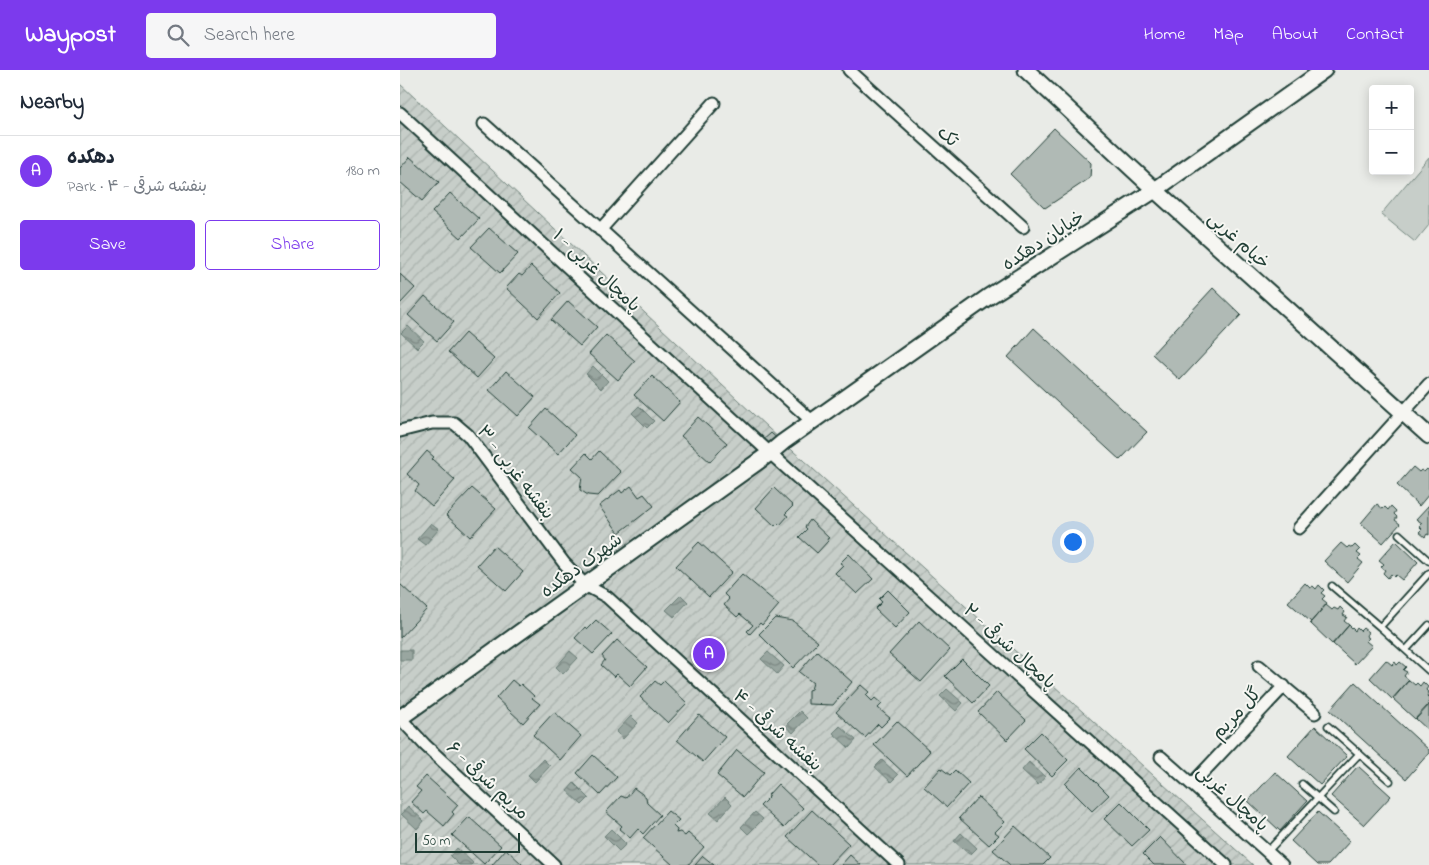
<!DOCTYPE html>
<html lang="en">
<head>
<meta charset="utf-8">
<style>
  :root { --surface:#fff; --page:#f6f6f7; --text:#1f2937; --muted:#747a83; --line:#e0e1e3; --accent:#7c3aed }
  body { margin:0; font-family:"Indie Flower","Playpen Sans Arabic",sans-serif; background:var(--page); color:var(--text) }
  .controls { position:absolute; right:15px; top:15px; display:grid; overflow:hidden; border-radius:5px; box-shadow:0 2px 12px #0003 }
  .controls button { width:45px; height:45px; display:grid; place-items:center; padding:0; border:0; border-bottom:1px solid var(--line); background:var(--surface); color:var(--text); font:25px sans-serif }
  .scale { position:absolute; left:15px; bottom:12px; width:105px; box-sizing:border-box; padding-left:5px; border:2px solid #1f3d34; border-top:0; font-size:14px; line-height:18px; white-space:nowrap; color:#1f3d34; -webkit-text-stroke:4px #f6f6f2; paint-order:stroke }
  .you { position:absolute; left:672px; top:471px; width:18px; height:18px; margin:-12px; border:4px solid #fff; border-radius:50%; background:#1a73e8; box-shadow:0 0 0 8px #1a73e833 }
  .badge { display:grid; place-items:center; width:32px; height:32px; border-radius:50%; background:var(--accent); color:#fff; font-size:16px; font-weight:700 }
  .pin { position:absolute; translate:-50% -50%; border:2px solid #fff; box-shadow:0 1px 5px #0006 }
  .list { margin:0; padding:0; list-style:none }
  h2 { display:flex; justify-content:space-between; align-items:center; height:65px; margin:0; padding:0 20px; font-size:21px }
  h2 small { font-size:16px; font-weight:400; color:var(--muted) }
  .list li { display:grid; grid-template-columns:32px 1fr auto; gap:15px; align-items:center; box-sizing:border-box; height:70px; padding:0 20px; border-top:1px solid var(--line) }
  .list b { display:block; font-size:19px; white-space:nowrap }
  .list p { margin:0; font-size:16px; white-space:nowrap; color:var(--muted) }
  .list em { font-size:16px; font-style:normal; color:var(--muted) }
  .actions { display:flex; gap:10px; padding:15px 20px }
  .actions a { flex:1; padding:11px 0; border:1px solid var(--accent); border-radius:5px; text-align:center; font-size:18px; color:var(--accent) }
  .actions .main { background:var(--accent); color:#fff }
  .icon { flex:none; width:28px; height:28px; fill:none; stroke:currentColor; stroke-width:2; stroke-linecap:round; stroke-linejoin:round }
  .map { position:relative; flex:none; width:1029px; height:795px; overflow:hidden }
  header { display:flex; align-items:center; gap:30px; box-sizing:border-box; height:70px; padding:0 25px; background:var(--accent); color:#fff }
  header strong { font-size:24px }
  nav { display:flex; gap:28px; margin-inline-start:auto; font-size:18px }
  .search { width:350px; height:45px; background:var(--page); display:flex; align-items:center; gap:12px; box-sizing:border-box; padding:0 18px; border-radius:5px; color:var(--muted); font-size:19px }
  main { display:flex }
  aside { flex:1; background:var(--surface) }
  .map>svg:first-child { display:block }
  .grass { fill:#c7cec9; stroke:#73867e }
  .garden { fill:url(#garden-furrows); stroke:#73867e }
  .water { fill:url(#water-waves); stroke:#687c75 }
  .building { fill:#b0bab5; stroke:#1f3d34 }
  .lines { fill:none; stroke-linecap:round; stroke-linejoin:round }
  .lane-casing { stroke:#1f3d34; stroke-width:9 }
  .street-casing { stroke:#1f3d34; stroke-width:15 }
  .secondary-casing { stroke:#1f3d34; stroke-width:19 }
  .lane { stroke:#f6f6f2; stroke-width:5.5 }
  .street { stroke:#f6f6f2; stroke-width:11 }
  .secondary { stroke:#f6f6f2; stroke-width:15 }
  .labels { text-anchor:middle; stroke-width:4; stroke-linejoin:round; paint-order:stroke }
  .street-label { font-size:18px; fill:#1f3d34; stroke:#f6f6f2 }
</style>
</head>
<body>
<header>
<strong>Waypost</strong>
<div class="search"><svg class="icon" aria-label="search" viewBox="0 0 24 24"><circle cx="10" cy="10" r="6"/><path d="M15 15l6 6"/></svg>Search here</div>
<nav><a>Home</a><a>Map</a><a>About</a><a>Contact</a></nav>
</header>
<main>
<aside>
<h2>Nearby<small></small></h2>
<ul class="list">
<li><span class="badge">A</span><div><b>دهکده</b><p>Park · بنفشه شرقی - ۴</p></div><em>180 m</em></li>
</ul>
<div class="actions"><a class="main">Save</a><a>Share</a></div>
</aside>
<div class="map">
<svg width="1029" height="795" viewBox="0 0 1029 795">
  <defs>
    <pattern id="garden-furrows" width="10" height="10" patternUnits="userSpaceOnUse" patternTransform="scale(1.25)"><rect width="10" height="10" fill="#c7cec9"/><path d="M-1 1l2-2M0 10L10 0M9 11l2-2" fill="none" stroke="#aab2ad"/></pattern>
    <pattern id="water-waves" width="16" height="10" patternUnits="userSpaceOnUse" patternTransform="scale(1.25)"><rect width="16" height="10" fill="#99a6a0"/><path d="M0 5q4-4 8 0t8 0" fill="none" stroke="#7c8883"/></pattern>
  </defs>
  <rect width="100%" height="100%" fill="#e9ebe7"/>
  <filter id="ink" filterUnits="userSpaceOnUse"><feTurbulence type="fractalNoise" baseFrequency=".02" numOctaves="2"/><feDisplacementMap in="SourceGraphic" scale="10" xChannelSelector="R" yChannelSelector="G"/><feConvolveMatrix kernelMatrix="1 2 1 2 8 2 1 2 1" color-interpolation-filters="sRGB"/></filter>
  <g filter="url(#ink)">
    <path class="grass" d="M1029 87V155L1015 172 981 144Z"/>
    <path class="garden" d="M0 14 383 372 853 795H0Z"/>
    <path class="water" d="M8 256 24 271 17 278 1 263Z
      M193 296 208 311 201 319 186 304Z
      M239 336 254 351 247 358 232 343Z
      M31 453 39 459 25 475 17 469Z
      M281 525 288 532 274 547 266 540Z
      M0 580H12V590H0Z
      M170 581 178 588 163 604 156 597Z
      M368 582 384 596 377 604 361 589Z
      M547 619 563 633 556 641 540 626Z
      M400 641 407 648 393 663 385 656Z
      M231 646 238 653 223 669 216 662Z
      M440 656 456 670 449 678 433 663Z
      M143 689 150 696 135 712 128 705Z
      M482 690 498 705 491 712 475 697Z
      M629 692 645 707 638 715 622 700Z
      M174 713 189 728 182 735 167 721Z
      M325 727 332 734 318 750 310 743Z
      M8 736 24 751 17 759 1 744Z
      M355 742 363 749 348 764 341 757Z
      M211 759 226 774 219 781 204 766Z
      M561 763 577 778 570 785 554 771Z
      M57 778 73 793 71 795H59L50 786Z"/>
    <path class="building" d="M654 58 691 93 690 108 645 138 610 104Z
      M10 87 39 112 22 131 0 112V98Z
      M50 123 79 149 61 168 32 142Z
      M89 158 118 184 100 203 71 177Z
      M131 196 160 223 138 248 106 218 119 204 122 206Z
      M0 204 15 218 0 234Z
      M813 218 841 245 780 310 752 284Z
      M25 226 54 252 37 271 8 245Z
      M168 231 197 257 180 276 151 250Z
      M634 258 747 362 720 390 608 287Z
      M65 263 94 289 77 308 48 282Z
      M206 265 235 291 218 310 189 284Z
      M106 301 135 327 118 346 89 320Z
      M252 306 280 332 263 351 234 325Z
      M146 339 175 365 158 384 129 358Z
      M298 347 327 373 310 392 281 366Z
      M371 363 380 371 370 380 362 371Z
      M27 381 34 387 32 389 55 410 32 436 15 421 19 415 7 404Z
      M199 381 221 402 198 426 188 425 180 420 182 407 172 398 186 383 192 389Z
      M1013 397 1019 402 1021 400 1024 402 1027 399 1029 401V424L1019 436 997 415Z
      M231 416 239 427 244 424 254 436 219 463 199 436 220 420 222 423Z
      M72 418 96 439 70 467 46 445Z
      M374 418 393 436 385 444 388 446 380 455 378 453 375 456 356 438Z
      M977 434 983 439 985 437 988 440 991 436 996 441 994 444 997 447 995 450 1000 454 983 473 961 453Z
      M1029 435V465L1027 464 1025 467 1019 462 1022 459 1019 456 1022 453 1016 449Z
      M410 450 429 468 427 469 428 471 417 483 399 467 407 459 405 457Z
      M996 471 1018 492 1002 510 996 505 994 507 991 504 988 508 983 503 985 500 981 497 984 494 979 490Z
      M299 472 332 502 309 527 276 496Z
      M941 473 947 478 949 476 952 478 955 475 960 480 957 483 961 486 958 489 963 493 947 512 924 491Z
      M94 476 123 502 106 521 77 495Z
      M449 484 473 509 457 524 435 503 443 495 440 493Z
      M342 504 379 535 362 555 360 553 350 564 347 561 353 555 340 544 337 547 324 535 329 529 324 524Z
      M905 513 910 518 913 516 916 519 919 515 924 520 921 523 925 526 922 529 927 533 911 552 888 532Z
      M0 514 27 539 0 568Z
      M488 520 510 542 495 558 475 539 482 532 479 529Z
      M926 535 932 540 934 538 938 540 940 537 945 542 943 545 947 547 944 551 949 555 932 574 910 553Z
      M375 548 393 551 418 572 393 598 359 564Z
      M196 550 212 564 193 584 175 568 185 557 187 559Z
      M519 551 550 580 521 612 489 584Z
      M949 555 955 561 957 558 960 561 963 558 968 562 966 566 969 568 966 571 972 576 955 594 933 574Z
      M217 570 247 597 230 616 217 604 214 607 201 595 205 590 202 586Z
      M417 581 452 612 433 635 408 634V620L411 619 413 613 399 602Z
      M562 589 589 616 573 633 545 606Z
      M986 590 992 595 995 592 997 595 1000 592 1006 597 1003 600 1007 602 1004 606 1009 610 992 629 970 608Z
      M112 610 119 616 121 614 134 626 132 628 140 634 123 653 96 628Z
      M1009 610 1015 615 1017 613 1020 616 1023 612 1028 617 1026 620 1029 623 1027 626 1029 628V634L1015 649 993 629Z
      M255 611 260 615 264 611 287 633 268 653 240 627Z
      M955 612 1029 680V683L1006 709 930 640Z
      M461 615 469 622 466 625 472 631 475 628 482 634 478 638 490 648 481 657 478 654 465 668 436 642Z
      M597 622 626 650 607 670 578 642Z
      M1029 635V661L1016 649Z
      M154 642 181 666 160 690 133 665Z
      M299 645 325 667 303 692 277 670Z
      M497 651 530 681 507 706 474 675Z
      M915 656 947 686 920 715 888 686Z
      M641 662 668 690 652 706 624 679Z
      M337 680 364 702 343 727 317 705Z
      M193 685 217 707 200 725 177 703Z
      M958 696 991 726 964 755 931 726Z
      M681 697 709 725 692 741 665 714Z
      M541 698 550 705 555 700 569 713 547 737 524 717Z
      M875 702 907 731 880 761 848 731Z
      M26 706 58 735 52 742 54 744 44 756 27 741 24 744 11 732 21 721 16 717Z
      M378 714 403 738 384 758 360 736 370 726 368 725Z
      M234 718 246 727 247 733 260 745 243 764 238 759 230 768 219 759 222 756 206 742 221 726 226 728Z
      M578 727 605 752 595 762 599 765 589 775 559 748Z
      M721 732 749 760 732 776 704 749Z
      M412 740 449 774 429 795H418L387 767Z
      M268 741 279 750 273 756 277 760 276 763 280 762 285 766 288 763 304 777 288 795H273L243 768Z
      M918 742 950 771 928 795H917L891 771Z
      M69 747 101 776 84 794 52 765Z
      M615 756 650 788 643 795H610L593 780Z
      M760 767 787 795H754L743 784Z
      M106 779 123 795H92Z
      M450 785 461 795H441Z
      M303 786 314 795H295Z"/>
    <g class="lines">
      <defs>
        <path id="lane" d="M999 464 1029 491
          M932 516 980 557 1029 601
          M980 557 1029 503
          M1006 580 1029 555
          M928 656 990 711
          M902 714 934 742
          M867 782 959 684"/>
        <path id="street" d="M449 0 623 157
          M0 43 370 383 826 795
          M84 54 413 352
          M200 160 314 33
          M0 361 32 353H54L68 365 164 493 185 515 207 527 499 795
          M899 458 1029 314
          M859 596 915 643
          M0 648 25 675 154 795
          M761 687 882 795
          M792 714 884 616"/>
        <path id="secondary" d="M626 0 755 120 1029 366
          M0 648 370 383 383 372 588 227 755 120 924 0"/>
      </defs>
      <use href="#lane" class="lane-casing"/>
      <use href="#street" class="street-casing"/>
      <use href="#secondary" class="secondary-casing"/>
      <use href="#lane" class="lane"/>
      <use href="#street" class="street"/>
      <use href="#secondary" class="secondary"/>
    </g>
  </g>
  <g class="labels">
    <g class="street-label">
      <text transform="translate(548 66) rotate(42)" y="6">تک</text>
      <text transform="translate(643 170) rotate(-33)" y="6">خیابان دهکده</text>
      <text transform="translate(839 170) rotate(42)" y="6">خیام غربی</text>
      <text transform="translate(197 200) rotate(43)" y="6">پامچال غربی - ۱</text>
      <text transform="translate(116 402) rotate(52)" y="6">بنفشه غربی - ۳</text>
      <text transform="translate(181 495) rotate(-36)" y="6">شهرک دهکده</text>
      <text transform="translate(610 576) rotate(42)" y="6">پامچال شرقی - ۲</text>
      <text transform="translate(836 643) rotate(-47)" y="6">گل مریم</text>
      <text transform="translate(378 660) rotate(42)" y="6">بنفشه شرقی - ۴</text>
      <text transform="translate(88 710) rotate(43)" y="6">مریم شرقی - ۶</text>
      <text transform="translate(833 728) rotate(42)" y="6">پامچال غربی</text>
    </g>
  </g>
</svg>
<div class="controls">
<button>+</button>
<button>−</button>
</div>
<div class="scale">50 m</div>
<div class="you"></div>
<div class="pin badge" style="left:309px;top:584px">A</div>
</div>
</main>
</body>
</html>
